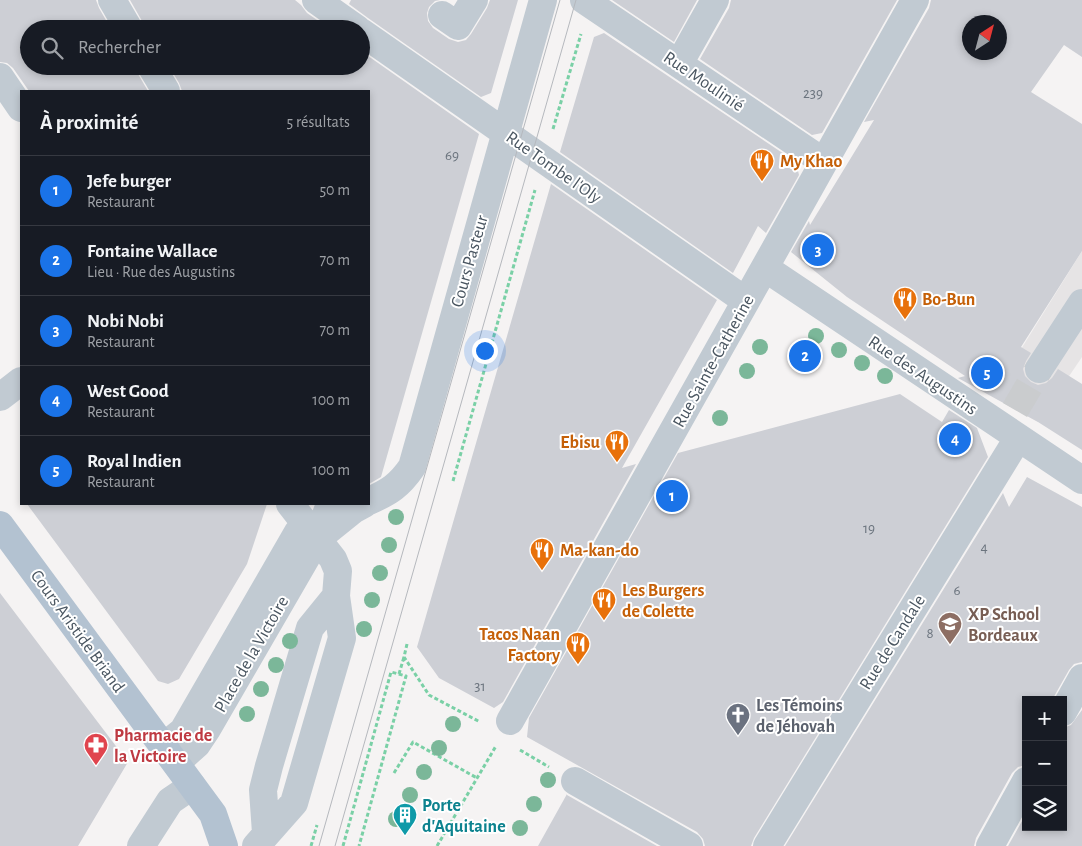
<!DOCTYPE html>
<html lang="fr">
<head>
<meta charset="utf-8">
<style>
  :root { --surface:#171b24; --page:#242831; --text:#f1f3f6; --muted:#9ea1a6; --line:#363941; --accent:#1a73e8 }
  body { margin:0; font-family:"Alegreya Sans",sans-serif; background:var(--page); color:var(--text) }
  .controls { position:absolute; right:15px; bottom:15px; display:grid; overflow:hidden; border-radius:0px; box-shadow:0 2px 8px #0003 }
  .controls button { width:45px; height:45px; display:grid; place-items:center; padding:0; border:0; border-bottom:1px solid var(--line); background:var(--surface); color:var(--text); font:25px sans-serif }
  .compass { position:absolute; left:962px; top:15px; width:45px; height:45px; border-radius:50%; background:var(--surface); box-shadow:0 2px 8px #0003; rotate:36deg }
  .you { position:absolute; left:484px; top:350px; width:18px; height:18px; margin:-12px; border:4px solid #fff; border-radius:50%; background:#1a73e8; box-shadow:0 0 0 8px #1a73e833 }
  .badge { display:grid; place-items:center; width:32px; height:32px; border-radius:50%; background:var(--accent); color:#fff; font-size:16px; font-weight:700 }
  .pin { position:absolute; translate:-50% -50%; border:2px solid #fff; box-shadow:0 1px 5px #0006 }
  .list { margin:0; padding:0; list-style:none }
  h2 { display:flex; justify-content:space-between; align-items:center; height:65px; margin:0; padding:0 20px; font-size:21px }
  h2 small { font-size:16px; font-weight:400; color:var(--muted) }
  .list li { display:grid; grid-template-columns:32px 1fr auto; gap:15px; align-items:center; box-sizing:border-box; height:70px; padding:0 20px; border-top:1px solid var(--line) }
  .list b { display:block; font-size:19px; white-space:nowrap }
  .list p { margin:0; font-size:16px; white-space:nowrap; color:var(--muted) }
  .list em { font-size:16px; font-style:normal; color:var(--muted) }
  .icon { flex:none; width:28px; height:28px; fill:none; stroke:currentColor; stroke-width:2; stroke-linecap:round; stroke-linejoin:round }
  .map { position:relative; flex:none; width:1082px; height:846px; overflow:hidden }
  .search { position:absolute; background:var(--surface); box-shadow:0 2px 8px #0003; left:20px; top:20px; width:350px; height:55px; display:flex; align-items:center; gap:12px; box-sizing:border-box; padding:0 18px; border-radius:28px; color:var(--muted); font-size:19px }
  .panel { position:absolute; background:var(--surface); box-shadow:0 2px 8px #0003; left:20px; top:90px; width:350px; height:415px; border-radius:0px }
  .map>svg:first-child { display:block }
  .education { fill:#e6e4e5 }
  .building { fill:#cdcfd5; fill-rule:evenodd }
  .lines { fill:none; stroke-linecap:round; stroke-linejoin:round }
  .minor-tunnel { stroke:#caccce; stroke-width:28; stroke-dasharray:28 14; stroke-linecap:butt }
  .path { stroke:#7ad0a6; stroke-width:3; stroke-dasharray:4 2.5; stroke-linecap:butt }
  .minor { stroke:#c1cad2; stroke-width:28 }
  .major { stroke:#b3c2d1; stroke-width:28 }
  .tram { stroke:#b5b8bd; stroke-width:1 }
  .tree { fill:#7bb799 }
  .labels { text-anchor:middle; stroke-width:4; stroke-linejoin:round; paint-order:stroke }
  .number-label { font-size:15px; fill:#6b747e }
  .street-label { font-size:18px; fill:#4a5661; stroke:#fff }
  .food-label { font-size:18px; font-weight:bold; fill:#c56008; stroke:#fff; text-anchor:start }
  .education-label { font-size:18px; font-weight:bold; fill:#785e54; stroke:#fff; text-anchor:start }
  .worship-label { font-size:18px; font-weight:bold; fill:#5b616d; stroke:#fff; text-anchor:start }
  .health-label { font-size:18px; font-weight:bold; fill:#be3a42; stroke:#fff; text-anchor:start }
  .culture-label { font-size:18px; font-weight:bold; fill:#0d838f; stroke:#fff; text-anchor:start }
</style>
</head>
<body>
<div class="map">
<svg width="1082" height="846" viewBox="0 0 1082 846">
  <rect width="100%" height="100%" fill="#f5f3f3"/>
  <path class="education" d="M1082 251V357L1038 422 992 396Z"/>
  <path class="building" d="M0 0H96L99 8 111 29H29V66H135L138 74 148 91H29L13 68 7 63 0 62Z
    M130 0H295L301 5 307 13 330 29H145L142 21Z
    M351 0H440L435 1 429 7 427 13 428 21 433 28 449 39 458 42 466 40 471 34 487 8 490 0H518L491 93 481 97 368 18 349 4Z
    M612 0H697L674 42Z
    M731 0H897L822 133 812 135 700 59 729 8Z
    M931 0H1082V57L1064 45 1031 92 1082 124V251L1021 347 1031 353 1026 361 1023 369 1025 376 1031 382 1038 385 1046 383 1052 378 1058 369 1082 384V450L1038 422 958 378 965 376 847 297 791 252 809 221 810 225 874 120 864 122 929 8ZM970 22H1000V52H970Z
    M604 33 796 162 799 175 766 233 758 226 733 273 560 152 594 37Z
    M361 51 479 134 381 477 369 484V91H182L179 83 169 66H361Z
    M551 184 717 300 622 468 636 464 503 702 494 708 439 678 417 647Z
    M900 394 942 422 949 410 977 428 988 457 754 838 751 846H705L703 839 697 832 527 737 529 718 678 453Z
    M1027 477 1082 507V662L1074 664 1069 670 1052 700H1026V765L1018 767 1012 773 976 838 974 846H785L1003 493 1009 507Z
    M27 504H267L247 564 179 679 168 684 158 681Z
    M0 593 128 762 78 846H0Z
    M1082 710V846H1008L1026 814V827H1063V728L1071 725Z
    M567 794V795L657 846H538Z"/>
  <g class="lines">
    <path class="minor-tunnel" d="M1015 410 1039 369"/>
    <path class="path" d="M553 129 581 34
      M453 481 535 190
      M407 644 404 657 429 695 480 722
      M399 674 404 657
      M520 750 549 767
      M394 773 413 742 477 778
      M311 846 317 825
      M343 846 391 672 406 676 359 846
      M437 846 496 746"/>
    <path class="minor" d="M112 0 129 29
      M316 0 357 29
      M584 0 824 162
      M442 15 458 26 474 0
      M361 32 746 301
      M679 64 715 0
      M151 66 166 91
      M0 77 21 108
      M765 268 1082 480
      M1039 369 1082 303
      M0 397 21 381
      M369 501C389 492 399 486 412 467L543 0
      M317 539 353 510 364 504
      M1063 712 1082 678
      M510 721 915 0
      M163 747 183 731 298 532 306 525
      M176 763 197 744 207 729 317 539 330 504
      M575 781 689 846
      M266 833 263 790 269 766 310 628 336 596
      M141 846 170 801 192 786
      M256 846 294 803 342 638 336 596 338 571 333 559 290 504
      M767 846 1018 438
      M990 846 1026 781"/>
    <path class="major" d="M0 525 213 814 224 846"/>
    <path class="tram" d="M319 846 560 0
      M335 846 576 0"/>
  </g>
  <g class="tree">
    <circle cx="816" cy="336" r="8"/>
    <circle cx="760" cy="347" r="8"/>
    <circle cx="839" cy="350" r="8"/>
    <circle cx="862" cy="363" r="8"/>
    <circle cx="747" cy="371" r="8"/>
    <circle cx="885" cy="376" r="8"/>
    <circle cx="720" cy="418" r="8"/>
    <circle cx="396" cy="517" r="8"/>
    <circle cx="389" cy="545" r="8"/>
    <circle cx="380" cy="573" r="8"/>
    <circle cx="372" cy="600" r="8"/>
    <circle cx="364" cy="629" r="8"/>
    <circle cx="290" cy="641" r="8"/>
    <circle cx="276" cy="665" r="8"/>
    <circle cx="261" cy="689" r="8"/>
    <circle cx="247" cy="714" r="8"/>
    <circle cx="453" cy="724" r="8"/>
    <circle cx="439" cy="748" r="8"/>
    <circle cx="424" cy="772" r="8"/>
    <circle cx="548" cy="780" r="8"/>
    <circle cx="410" cy="795" r="8"/>
    <circle cx="534" cy="804" r="8"/>
    <circle cx="396" cy="819" r="8"/>
    <circle cx="520" cy="828" r="8"/>
  </g>
  <defs>
    <symbol id="restaurant-pin" viewBox="-11 -11 22 30"><path d="M0 17L-7.5 6A9.5 9.5 0 1 1 7.5 6Z" fill="#e8710a" stroke="#fff"/><path d="M-5-6h1v4h1v-4h1v4h1v-4h1v5L-1.5 .5V6h-2V.5L-5-1ZM5-6V6H3V1.5H1.5Q1.5-4 5-6Z" fill="#fff"/></symbol>
    <symbol id="university-pin" viewBox="-11 -11 22 30"><path d="M0 17L-7.5 6A9.5 9.5 0 1 1 7.5 6Z" fill="#8d6e63" stroke="#fff"/><path d="M0-5L7-2L0 1L-7-2ZM-4 1L0 2.5L4 1V4Q0 6-4 4Z" fill="#fff"/></symbol>
    <symbol id="church-pin" viewBox="-11 -11 22 30"><path d="M0 17L-7.5 6A9.5 9.5 0 1 1 7.5 6Z" fill="#6b7280" stroke="#fff"/><path d="M-1.2-6h2.4v3.5h3.3v2.4h-3.3V6h-2.4V-.1h-3.3v-2.4h3.3Z" fill="#fff"/></symbol>
    <symbol id="pharmacy-pin" viewBox="-11 -11 22 30"><path d="M0 17L-7.5 6A9.5 9.5 0 1 1 7.5 6Z" fill="#e0444e" stroke="#fff"/><path d="M-2-6h4v4h4v4h-4v4h-4v-4h-4v-4h4Z" fill="#fff"/></symbol>
    <symbol id="building-pin" viewBox="-11 -11 22 30"><path d="M0 17L-7.5 6A9.5 9.5 0 1 1 7.5 6Z" fill="#0f9aa8" stroke="#fff"/><path d="M-4-6H4V6H1V3H-1V6H-4ZM-2.5-4.3h1.7v1.8h-1.7ZM.8-4.3h1.7v1.8H.8ZM-2.5-1h1.7V.8h-1.7ZM.8-1h1.7V.8H.8Z" fill="#fff"/></symbol>
  </defs>
  <g fill-rule="evenodd">
    <use href="#restaurant-pin" x="748" y="147" width="28" height="38"/>
    <use href="#restaurant-pin" x="891" y="285" width="28" height="38"/>
    <use href="#restaurant-pin" x="603" y="428" width="28" height="38"/>
    <use href="#restaurant-pin" x="528" y="536" width="28" height="38"/>
    <use href="#restaurant-pin" x="590" y="586" width="28" height="38"/>
    <use href="#university-pin" x="936" y="610" width="28" height="38"/>
    <use href="#restaurant-pin" x="564" y="630" width="28" height="38"/>
    <use href="#church-pin" x="724" y="701" width="28" height="38"/>
    <use href="#pharmacy-pin" x="82" y="731" width="28" height="38"/>
    <use href="#building-pin" x="391" y="801" width="28" height="38"/>
  </g>
  <g class="labels">
    <g class="number-label">
      <text x="813" y="98">239</text>
      <text x="452" y="160">69</text>
      <text x="869" y="533">19</text>
      <text x="984" y="552">4</text>
      <text x="957" y="595">6</text>
      <text x="930" y="638">8</text>
      <text x="480" y="691">31</text>
    </g>
    <g class="street-label">
      <text transform="translate(704 81) rotate(34)" y="6">Rue Moulinié</text>
      <text transform="translate(554 167) rotate(35)" y="6">Rue Tombe l'Oly</text>
      <text transform="translate(469 261) rotate(-74)" y="6">Cours Pasteur</text>
      <text transform="translate(713 361) rotate(-61)" y="6">Rue Sainte-Catherine</text>
      <text transform="translate(923 375) rotate(34)" y="6">Rue des Augustins</text>
      <text transform="translate(78 631) rotate(54)" y="6">Cours Aristide Briand</text>
      <text transform="translate(892 642) rotate(-58)" y="6">Rue de Candale</text>
      <text transform="translate(251 654) rotate(-60)" y="6">Place de la Victoire</text>
    </g>
    <g class="food-label">
      <text x="780" y="167">My Khao</text>
      <text x="922" y="305">Bo-Bun</text>
      <text x="600" y="448" text-anchor="end">Ebisu</text>
      <text x="560" y="556">Ma-kan-do</text>
      <text x="622" y="596">Les Burgers<tspan x="622" dy="21">de Colette</tspan></text>
      <text x="560" y="640" text-anchor="end">Tacos Naan<tspan x="560" dy="21">Factory</tspan></text>
    </g>
    <g class="education-label">
      <text x="968" y="620">XP School<tspan x="968" dy="21">Bordeaux</tspan></text>
    </g>
    <g class="worship-label">
      <text x="756" y="711">Les Témoins<tspan x="756" dy="21">de Jéhovah</tspan></text>
    </g>
    <g class="health-label">
      <text x="114" y="741">Pharmacie de<tspan x="114" dy="21">la Victoire</tspan></text>
    </g>
    <g class="culture-label">
      <text x="422" y="811">Porte<tspan x="422" dy="21">d'Aquitaine</tspan></text>
    </g>
  </g>
</svg>
<div class="controls">
<button>+</button>
<button>−</button>
<button><svg class="icon" aria-label="layers" viewBox="0 0 24 24"><path d="M12 4l9 5-9 5-9-5zM3 14l9 5 9-5"/></svg></button>
</div>
<svg class="compass" viewBox="-18 -18 36 36"><path d="M0-13l5 13h-10z" fill="#e53935"/><path d="M0 13l5-13h-10z" fill="#9ea1a6"/></svg>
<div class="you"></div>
<div class="pin badge" style="left:672px;top:496px">1</div>
<div class="pin badge" style="left:805px;top:356px">2</div>
<div class="pin badge" style="left:818px;top:250px">3</div>
<div class="pin badge" style="left:955px;top:439px">4</div>
<div class="pin badge" style="left:987px;top:373px">5</div>
<div class="search"><svg class="icon" aria-label="search" viewBox="0 0 24 24"><circle cx="10" cy="10" r="6"/><path d="M15 15l6 6"/></svg>Rechercher</div>
<section class="panel">
<h2>À proximité<small>5 résultats</small></h2>
<ul class="list">
<li><span class="badge">1</span><div><b>Jefe burger</b><p>Restaurant</p></div><em>50 m</em></li>
<li><span class="badge">2</span><div><b>Fontaine Wallace</b><p>Lieu · Rue des Augustins</p></div><em>70 m</em></li>
<li><span class="badge">3</span><div><b>Nobi Nobi</b><p>Restaurant</p></div><em>70 m</em></li>
<li><span class="badge">4</span><div><b>West Good</b><p>Restaurant</p></div><em>100 m</em></li>
<li><span class="badge">5</span><div><b>Royal Indien</b><p>Restaurant</p></div><em>100 m</em></li>
</ul>
</section>
</div>
</body>
</html>
